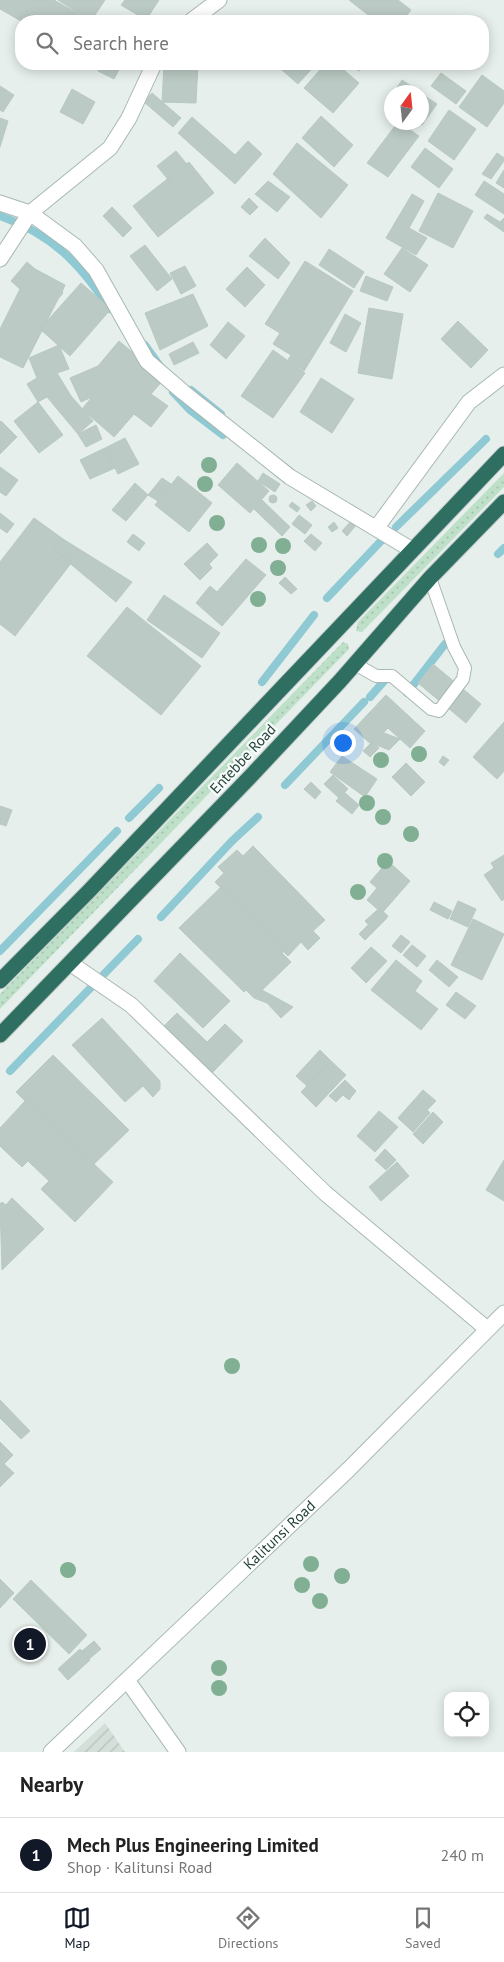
<!DOCTYPE html>
<html lang="en">
<head>
<meta charset="utf-8">
<style>
  :root { --surface:#fff; --page:#f6f6f6; --text:#222; --muted:#767676; --line:#e0e0e0; --accent:#111827 }
  body { margin:0; font-family:"PT Sans",sans-serif; background:var(--page); color:var(--text) }
  .controls { position:absolute; right:15px; bottom:15px; display:grid; overflow:hidden; border-radius:10px; box-shadow:0 2px 12px #0003 }
  .controls button { width:45px; height:45px; display:grid; place-items:center; padding:0; border:0; border-bottom:1px solid var(--line); background:var(--surface); color:var(--text); font:25px sans-serif }
  .compass { position:absolute; left:384px; top:85px; width:45px; height:45px; border-radius:50%; background:var(--surface); box-shadow:0 2px 12px #0003; rotate:15deg }
  .you { position:absolute; left:342px; top:742px; width:18px; height:18px; margin:-12px; border:4px solid #fff; border-radius:50%; background:#1a73e8; box-shadow:0 0 0 8px #1a73e833 }
  .badge { display:grid; place-items:center; width:32px; height:32px; border-radius:50%; background:var(--accent); color:#fff; font-size:16px; font-weight:700 }
  .pin { position:absolute; translate:-50% -50%; border:2px solid #fff; box-shadow:0 1px 5px #0006 }
  .list { margin:0; padding:0; list-style:none }
  h2 { display:flex; justify-content:space-between; align-items:center; height:65px; margin:0; padding:0 20px; font-size:21px }
  h2 small { font-size:16px; font-weight:400; color:var(--muted) }
  .list li { display:grid; grid-template-columns:32px 1fr auto; gap:15px; align-items:center; box-sizing:border-box; height:75px; padding:0 20px; border-top:1px solid var(--line) }
  .list b { display:block; font-size:19px; white-space:nowrap }
  .list p { margin:0; font-size:16px; white-space:nowrap; color:var(--muted) }
  .list em { font-size:16px; font-style:normal; color:var(--muted) }
  .icon { flex:none; width:28px; height:28px; fill:none; stroke:currentColor; stroke-width:2; stroke-linecap:round; stroke-linejoin:round }
  .map { position:relative; flex:none; width:504px; height:1752px; overflow:hidden }
  .search { position:absolute; background:var(--surface); box-shadow:0 2px 12px #0003; left:15px; right:15px; top:15px; height:55px; display:flex; align-items:center; gap:12px; box-sizing:border-box; padding:0 18px; border-radius:20px; color:var(--muted); font-size:19px }
  .sheet { height:140px; background:var(--surface) }
  nav { display:flex; justify-content:space-around; align-items:center; box-sizing:border-box; height:70px; border-top:1px solid var(--line); background:var(--surface); font-size:14px; color:var(--muted) }
  nav a { display:grid; justify-items:center; gap:2px }
  nav .on { color:var(--accent) }
  .map>svg:first-child { display:block }
  .industrial { fill:url(#industrial-furrows) }
  .grass { fill:url(#grass-dots) }
  .lines { fill:none; stroke-linecap:round; stroke-linejoin:round }
  .stream { stroke:#8ec9d4; stroke-width:8 }
  .building { fill:#bbcac4; stroke:#b8c9c2 }
  .lane-casing { stroke:#a8b8b2; stroke-width:14 }
  .street-casing { stroke:#a8b8b2; stroke-width:17 }
  .highway-casing { stroke:#c2cac8; stroke-width:17 }
  .lane { stroke:#fff; stroke-width:12 }
  .street { stroke:#fff; stroke-width:15 }
  .highway { stroke:#2f6f62; stroke-width:15 }
  .tree { fill:#80af93 }
  .labels { text-anchor:middle; stroke-width:4.5; stroke-linejoin:round; paint-order:stroke }
  .street-label { font-size:15px; fill:#24423a; stroke:#f7fbf9 }
</style>
</head>
<body>
<div class="map">
<svg width="504" height="1752" viewBox="0 0 504 1752">
  <defs>
    <pattern id="industrial-furrows" width="10" height="10" patternUnits="userSpaceOnUse" patternTransform="scale(1.25)"><rect width="10" height="10" fill="#d4dfda"/><path d="M-1 1l2-2M0 10L10 0M9 11l2-2" fill="none" stroke="#b6c1bc"/></pattern>
    <pattern id="grass-dots" width="8" height="8" patternUnits="userSpaceOnUse" patternTransform="scale(1.25)"><rect width="8" height="8" fill="#bfe0c8"/><path d="M2 2h.1M6 6h.1" fill="none" stroke="#a4c1ad" stroke-width="1.8" stroke-linecap="round"/></pattern>
  </defs>
  <rect width="100%" height="100%" fill="#e6efeb"/>
  <path class="industrial" d="M105 1723 125 1752H74Z"/>
  <path class="grass" d="M504 473V487L362 632 356 631 358 622Z
    M343 642 348 644 349 649 0 1009V994Z"/>
  <g class="lines">
    <path class="stream" d="M0 216C52 234 80 264 110 309
      M145 345 160 366
      M191 390 221 414
      M173 392 190 410 223 435
      M396 527 486 439
      M498 554 504 548
      M327 598 382 540
      M262 682 314 615
      M407 693 445 644
      M370 697 385 680
      M285 785 364 702
      M129 818 159 788
      M161 917 232 841 258 817
      M0 951 117 831
      M10 1071 138 939"/>
  </g>
  <path class="building" d="M0 0H54L89 20 21 21 0 9Z
    M58 0H105L91 21Z
    M125 0H159L146 20 121 5Z
    M349 0H398L411 10 402 21H376Z
    M102 64H122L114 79 98 71Z
    M164 64H198L196 103 162 102Z
    M275 64H316L298 84Z
    M325 64H337L359 83 333 113 304 88Z
    M350 64H365L359 71Z
    M441 73 466 91 456 104 431 86Z
    M482 75 504 91V103L487 127 459 107Z
    M402 80 420 92H394Z
    M0 86 14 95 3 112 0 110Z
    M72 89 95 102 83 124 60 112Z
    M152 93 181 118 173 127 144 102Z
    M422 94 437 104 422 125 418 122H422Z
    M449 110 476 129 454 160 428 141Z
    M321 116 353 145 334 167 302 138Z
    M192 117 235 155 248 141 262 154 235 184 178 133Z
    M0 118 8 121 0 147Z
    M398 122 419 136 388 177 367 163Z
    M297 143 348 185 321 218 273 174Z
    M425 148 453 169 439 188 411 167Z
    M176 151 194 173 175 188 157 166Z
    M497 153 504 158V161L491 179 482 174Z
    M189 162 214 193 158 237 133 206Z
    M504 170V188L496 183Z
    M268 181 290 197 277 212 255 194Z
    M484 181 504 194V214L475 195Z
    M438 193 473 211 453 248 419 231Z
    M412 194 424 201 409 228 427 238 416 255 386 238Z
    M249 198 258 207 250 215 241 207Z
    M112 207 132 228 123 237 103 216Z
    M487 214 500 222 504 218V232L484 218Z
    M265 238 290 263 278 279 249 256Z
    M145 245 172 279 157 291 130 256Z
    M402 248 428 265 410 292 384 274Z
    M329 249 364 272 354 288 319 265Z
    M305 261 353 291 304 371 288 360 291 355 273 344 280 333 265 324Z
    M27 262 35 269 65 285 62 292 63 293 58 299 23 368 0 357V329L20 289 11 281Z
    M185 266 196 286 181 294 170 273Z
    M247 267 265 285 245 307 226 289Z
    M366 276 393 287 387 301 360 291Z
    M81 283 111 309 70 356 40 329Z
    M193 294 208 326 160 350 145 313Z
    M369 308 403 314 392 379 358 373Z
    M345 314 361 323 346 352 330 343Z
    M458 321 488 350 471 368 441 339Z
    M228 322 245 336 226 359 210 345Z
    M119 341 164 379 151 394 168 406 151 427 134 414 114 437 82 409 92 397 81 402 70 378 98 366Z
    M193 342 199 353 174 365 169 354Z
    M59 345 69 369 57 373 71 396 93 421 78 434 47 397 38 402 27 384 37 378 29 358Z
    M273 350 305 373 273 418 241 396Z
    M321 378 354 399 332 433 300 412Z
    M38 402 63 435 39 453 14 421Z
    M1 421 17 437 0 454V422Z
    M96 425 102 439 86 447 78 434Z
    M125 438 139 464 118 474 105 448Z
    M105 448 115 468 90 479 80 460Z
    M237 463 269 491 250 513 218 485Z
    M0 467 18 480 6 496 0 492Z
    M263 473 280 484 275 492 258 481Z
    M178 476 212 503 189 532 155 505Z
    M162 478 171 484 158 501 148 495Z
    M135 483 148 495 126 521 112 510Z
    M269 499a4 4 0 1 1 8 0a4 4 0 1 1-8 0Z
    M262 500 290 527 282 536 254 509Z
    M312 501 316 506 311 511 306 505Z
    M292 502 300 508 297 512 289 506Z
    M0 513 14 524 7 533 0 528Z
    M299 515 312 525 305 534 292 524Z
    M34 518 63 539 54 550 72 562 15 636 0 624V562Z
    M352 520 357 524 347 536 342 531Z
    M334 522 338 528 332 532 328 527Z
    M133 534 145 543 139 551 127 542Z
    M311 534 322 543 315 551 304 541Z
    M63 539 132 582 116 602 54 550Z
    M207 543 218 555 209 564 212 568 200 580 184 564Z
    M246 559 266 575 222 626 196 603 210 586 217 592Z
    M285 577 297 589 291 594 279 583Z
    M164 595 220 633 202 658 147 620Z
    M127 607 201 666 161 715 87 656Z
    M433 664 481 704 466 723 418 683Z
    M386 695 425 731 410 748 388 728 372 745 354 729Z
    M504 722V771L497 779 473 757Z
    M384 733 400 739 389 750 374 744Z
    M372 742 379 748 370 757 363 751Z
    M342 756 377 779 365 797 330 772Z
    M443 756 449 760 444 766 439 762Z
    M406 763 425 782 411 796 392 777Z
    M333 775 348 789 339 798 324 784Z
    M311 782 321 792 315 799 304 789Z
    M344 792 359 805 352 814 336 801Z
    M0 806 12 810 6 826 0 824Z
    M253 846 325 920 313 931 320 938 308 950 301 942 288 956 215 882 224 873 218 867 237 850 243 856Z
    M504 855V899L502 901 484 875 494 868 491 863Z
    M388 861 410 881 382 913 367 900 377 888 370 882Z
    M222 886 286 950 282 953 291 962 254 998 246 990 244 992 179 928Z
    M458 901 476 909 468 927 450 919Z
    M434 902 452 911 448 919 430 910Z
    M379 908 388 916 385 920 375 912Z
    M375 912 385 920 374 931 365 921Z
    M473 919 504 934 482 980 451 965Z
    M368 925 374 931 365 940 359 934Z
    M401 935 410 942 401 953 392 946Z
    M412 945 426 956 417 967 403 955Z
    M371 947 387 961 366 983 351 968Z
    M180 953 230 1001 203 1028 154 981Z
    M396 960 422 981 415 991 438 1009 421 1030 371 990Z
    M437 960 458 977 449 987 429 970Z
    M262 990 293 1007 281 1018 267 1003 254 998Z
    M456 992 476 1006 465 1019 446 1005Z
    M177 1013 207 1042 225 1024 243 1041 209 1076 161 1029Z
    M102 1018 160 1081V1089L153 1097 143 1086 125 1102 72 1045Z
    M320 1050 331 1061 307 1086 296 1076Z
    M53 1055 129 1130 91 1167 16 1092Z
    M331 1061 346 1075 316 1107 301 1092Z
    M345 1080 356 1091 349 1100 343 1095 336 1102 329 1096Z
    M423 1090 436 1101 427 1110 430 1113 413 1132 398 1118Z
    M26 1100 113 1182 75 1222 41 1189 49 1181 28 1161 22 1167 0 1146V1128Z
    M379 1111 398 1127 375 1152 357 1136Z
    M433 1112 443 1122 423 1144 413 1134Z
    M385 1149 396 1160 386 1170 375 1160Z
    M504 1160V1201L486 1190Z
    M397 1162 409 1176 381 1201 369 1187Z
    M12 1198 44 1229 2 1270 0 1204 2 1202 6 1205Z
    M0 1400 30 1431 21 1439 0 1418Z
    M0 1442 13 1455 4 1464 14 1473 0 1487Z
    M0 1579 14 1593 0 1608Z
    M31 1580 87 1635 69 1654 13 1599Z
    M94 1641 101 1649 89 1659 82 1651Z
    M80 1649 90 1660 68 1680 58 1669Z"/>
  <g class="lines">
    <defs>
      <path id="lane" d="M355 664 376 676H392L431 709 439 711 463 679 465 668 454 647 430 578"/>
      <g id="street">
        <path d="M191 21 219 0"/>
        <path d="M0 203 30 213 75 246 96 270 147 361 183 392 290 477 412 550"/>
        <path d="M0 259 30 213 110 148 129 118 154 64"/>
        <path d="M377 527 469 402 504 375"/>
        <path d="M70 963 131 1005 325 1193 487 1329"/>
        <path d="M127 1680 178 1752"/>
        <path id="s1" d="M51 1752 348 1470 504 1313"/>
      </g>
      <path id="highway" d="M0 981 89 891 504 454
        M0 1035 249 778 340 681 430 578 504 502"/>
    </defs>
    <use href="#lane" class="lane-casing"/>
    <use href="#street" class="street-casing"/>
    <use href="#highway" class="highway-casing"/>
    <use href="#lane" class="lane"/>
    <use href="#street" class="street"/>
    <use href="#highway" class="highway"/>
  </g>
  <g class="tree">
    <circle cx="209" cy="465" r="8"/>
    <circle cx="205" cy="484" r="8"/>
    <circle cx="217" cy="523" r="8"/>
    <circle cx="259" cy="545" r="8"/>
    <circle cx="283" cy="546" r="8"/>
    <circle cx="278" cy="568" r="8"/>
    <circle cx="258" cy="599" r="8"/>
    <circle cx="419" cy="754" r="8"/>
    <circle cx="381" cy="760" r="8"/>
    <circle cx="367" cy="803" r="8"/>
    <circle cx="383" cy="817" r="8"/>
    <circle cx="411" cy="834" r="8"/>
    <circle cx="385" cy="861" r="8"/>
    <circle cx="358" cy="892" r="8"/>
    <circle cx="232" cy="1366" r="8"/>
    <circle cx="311" cy="1564" r="8"/>
    <circle cx="68" cy="1570" r="8"/>
    <circle cx="342" cy="1576" r="8"/>
    <circle cx="302" cy="1585" r="8"/>
    <circle cx="320" cy="1601" r="8"/>
    <circle cx="219" cy="1668" r="8"/>
    <circle cx="219" cy="1688" r="8"/>
  </g>
  <g class="labels">
    <g class="street-label">
      <text transform="translate(243 759) rotate(-47)" y="5">Entebbe Road</text>
      <text dy="5" stroke="none"><textPath href="#s1" startOffset="315">Kalitunsi Road</textPath></text>
    </g>
  </g>
</svg>
<div class="controls">
<button><svg class="icon" aria-label="locate" viewBox="0 0 24 24"><circle cx="12" cy="12" r="6"/><path d="M12 2v4M12 18v4M2 12h4M18 12h4"/></svg></button>
</div>
<svg class="compass" viewBox="-18 -18 36 36"><path d="M0-13l5 13h-10z" fill="#e53935"/><path d="M0 13l5-13h-10z" fill="#767676"/></svg>
<div class="you"></div>
<div class="pin badge" style="left:30px;top:1644px">1</div>
<div class="search"><svg class="icon" aria-label="search" viewBox="0 0 24 24"><circle cx="10" cy="10" r="6"/><path d="M15 15l6 6"/></svg>Search here</div>
</div>
<section class="sheet">
<h2>Nearby<small></small></h2>
<ul class="list">
<li><span class="badge">1</span><div><b>Mech Plus Engineering Limited</b><p>Shop · Kalitunsi Road</p></div><em>240 m</em></li>
</ul>
</section>
<nav>
<a class="on"><svg class="icon" aria-label="map" viewBox="0 0 24 24"><path d="M3 6l6-2 6 2 6-2v14l-6 2-6-2-6 2zM9 4v14M15 6v14"/></svg>Map</a>
<a><svg class="icon" aria-label="directions" viewBox="0 0 24 24"><path d="M12 3l9 9-9 9-9-9zM9 14v-3h6M13 9l2 2-2 2"/></svg>Directions</a>
<a><svg class="icon" aria-label="saved" viewBox="0 0 24 24"><path d="M7 4h10v16l-5-4-5 4z"/></svg>Saved</a>
</nav>
</body>
</html>
